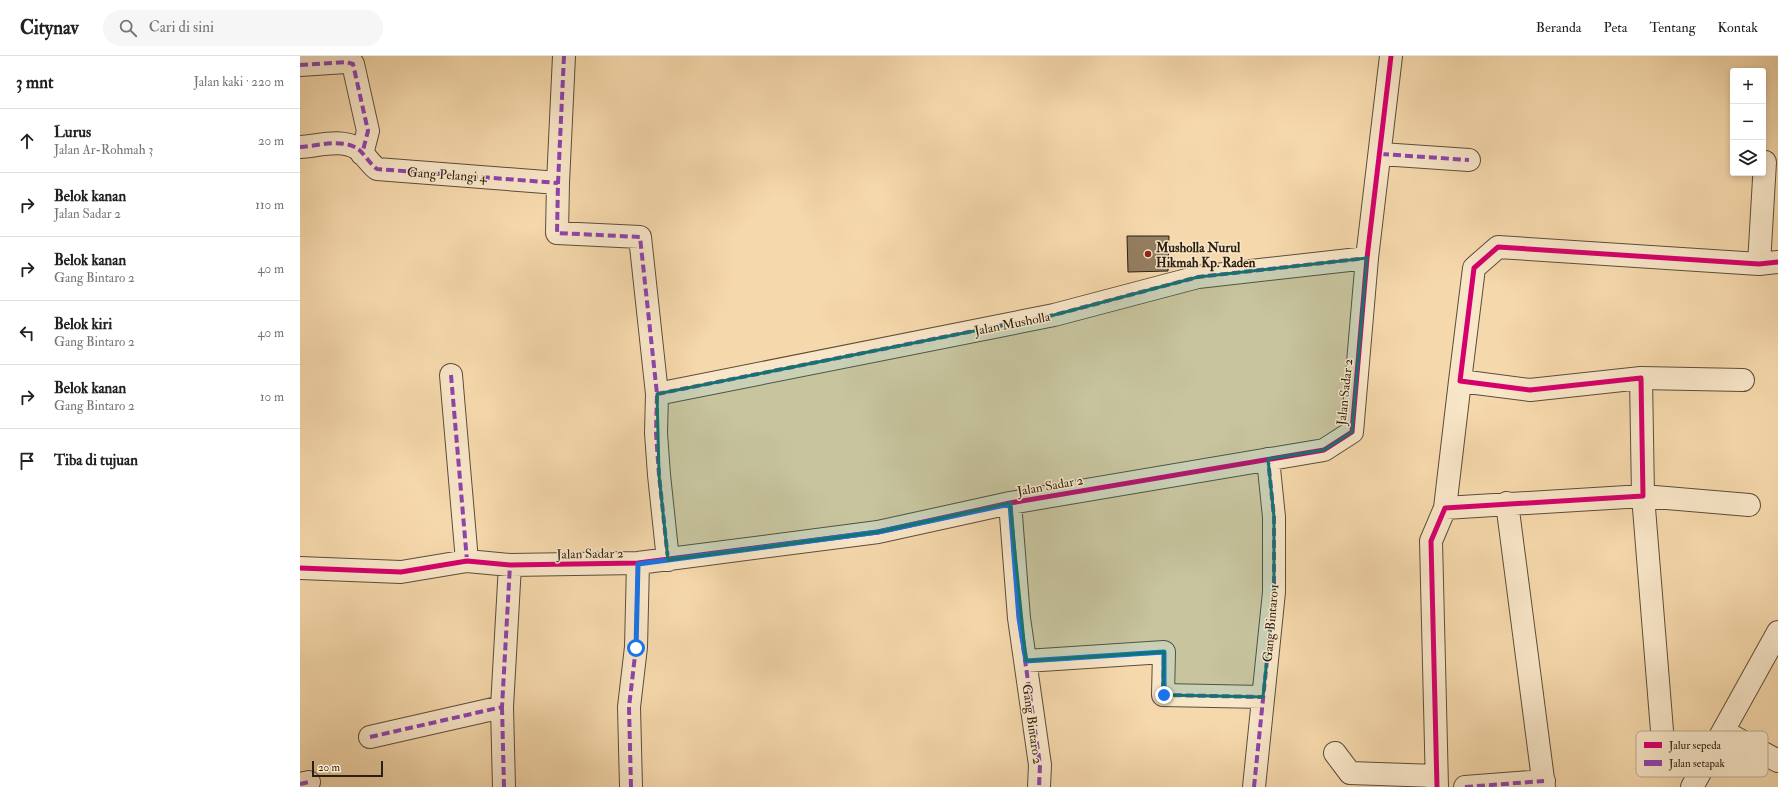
<!DOCTYPE html>
<html lang="id">
<head>
<meta charset="utf-8">
<style>
  :root { --surface:#fff; --page:#f6f6f6; --text:#202124; --muted:#757577; --line:#e0e0e0 }
  body { margin:0; font-family:"IM FELL Double Pica",serif; background:var(--page); color:var(--text) }
  .controls { position:absolute; right:12px; top:12px; display:grid; overflow:hidden; border-radius:4px; box-shadow:0 2px 6px #0003 }
  .controls button { width:36px; height:36px; display:grid; place-items:center; padding:0; border:0; border-bottom:1px solid var(--line); background:var(--surface); color:var(--text); font:20px sans-serif }
  .scale { position:absolute; left:12px; bottom:10px; width:71px; box-sizing:border-box; padding-left:4px; border:2px solid #2a1f11; border-top:0; font-size:11px; line-height:14px; white-space:nowrap; color:#2a1f11; -webkit-text-stroke:3px #f8e6c8; paint-order:stroke }
  .stop { position:absolute; width:12px; height:12px; margin:-9px; border:3px solid #1a73e8; border-radius:50%; background:#fff }
  .stop.end { background:#1a73e8; border-color:#fff; box-shadow:0 1px 4px #0008 }
  .list { margin:0; padding:0; list-style:none }
  h2 { display:flex; justify-content:space-between; align-items:center; height:52px; margin:0; padding:0 16px; font-size:17px }
  h2 small { font-size:13px; font-weight:400; color:var(--muted) }
  .list li { display:grid; grid-template-columns:26px 1fr auto; gap:12px; align-items:center; box-sizing:border-box; height:64px; padding:0 16px; border-top:1px solid var(--line) }
  .list b { display:block; font-size:15px; white-space:nowrap }
  .list p { margin:0; font-size:13px; white-space:nowrap; color:var(--muted) }
  .list em { font-size:13px; font-style:normal; color:var(--muted) }
  .icon { flex:none; width:22px; height:22px; fill:none; stroke:currentColor; stroke-width:2; stroke-linecap:round; stroke-linejoin:round }
  .map { position:relative; flex:none; width:1478px; height:731px; overflow:hidden }
  header { display:flex; align-items:center; gap:24px; box-sizing:border-box; height:56px; padding:0 20px; background:var(--surface); border-bottom:1px solid var(--line) }
  header strong { font-size:19px }
  nav { display:flex; gap:22px; margin-inline-start:auto; font-size:14px }
  .search { width:280px; height:36px; background:var(--page); display:flex; align-items:center; gap:10px; box-sizing:border-box; padding:0 14px; border-radius:22px; color:var(--muted); font-size:15px }
  main { display:flex }
  aside { flex:1; background:var(--surface) }
  .map>svg:first-child { display:block }
  .building { fill:#947f61; stroke:#2a1f11 }
  .lines { fill:none; stroke-linecap:round; stroke-linejoin:round }
  .street-casing { stroke:#5d4d38; stroke-width:24 }
  .street { stroke:#f8e6c8; stroke-width:22 }
  .quiet { stroke:#8e44ad; stroke-width:4; stroke-dasharray:8 4; stroke-linecap:butt }
  .cycleway-casing { stroke:#f8e6c8; stroke-width:8 }
  .cycleway { stroke:#d6006c; stroke-width:5 }
  .route { stroke:#1a73e8; stroke-width:5 }
  .marked { fill:#0f766e; fill-opacity:0.2; stroke:#0f766e; stroke-width:3; stroke-linejoin:round }
  .poi-dot { fill:#8f2418; stroke:#f8e6c8; stroke-width:1.5 }
  .labels { text-anchor:middle; stroke-width:3; stroke-linejoin:round; paint-order:stroke }
  .street-label { font-size:13px; fill:#2a1f11; stroke:#f8e6c8 }
  .poi-label { font-size:13px; font-weight:bold; fill:#2a1f11; stroke:#f8e6c8; text-anchor:start }
  .key { fill:#f8e6c8; stroke:#baaa91; stroke-width:1 }
  .key-label { font-size:11px; fill:#2a1f11 }
</style>
</head>
<body>
<header>
<strong>Citynav</strong>
<div class="search"><svg class="icon" aria-label="search" viewBox="0 0 24 24"><circle cx="10" cy="10" r="6"/><path d="M15 15l6 6"/></svg>Cari di sini</div>
<nav><a>Beranda</a><a>Peta</a><a>Tentang</a><a>Kontak</a></nav>
</header>
<main>
<aside>
<h2>3 mnt<small>Jalan kaki · 220 m</small></h2>
<ul class="list">
<li><svg class="icon" aria-label="ahead" viewBox="0 0 24 24"><path d="M12 20V5M6 11l6-6 6 6"/></svg><div><b>Lurus</b><p>Jalan Ar-Rohmah 3</p></div><em>20 m</em></li>
<li><svg class="icon" aria-label="right" viewBox="0 0 24 24"><path d="M7 20v-9h11M14 6l5 5-5 5"/></svg><div><b>Belok kanan</b><p>Jalan Sadar 2</p></div><em>110 m</em></li>
<li><svg class="icon" aria-label="right" viewBox="0 0 24 24"><path d="M7 20v-9h11M14 6l5 5-5 5"/></svg><div><b>Belok kanan</b><p>Gang Bintaro 2</p></div><em>40 m</em></li>
<li><svg class="icon" aria-label="left" viewBox="0 0 24 24"><path d="M17 20v-9H6M10 6l-5 5 5 5"/></svg><div><b>Belok kiri</b><p>Gang Bintaro 2</p></div><em>40 m</em></li>
<li><svg class="icon" aria-label="right" viewBox="0 0 24 24"><path d="M7 20v-9h11M14 6l5 5-5 5"/></svg><div><b>Belok kanan</b><p>Gang Bintaro 2</p></div><em>10 m</em></li>
<li><svg class="icon" aria-label="arrive" viewBox="0 0 24 24"><path d="M6 21V4h12l-3 4 3 4H6"/></svg><div><b>Tiba di tujuan</b></div></li>
</ul>
</aside>
<div class="map">
<svg width="1478" height="731" viewBox="0 0 1478 731">
  <rect width="100%" height="100%" fill="#f5d8ab"/>
  <filter id="stains"><feTurbulence type="fractalNoise" baseFrequency=".005" numOctaves="4"/><feColorMatrix values="0 0 0 0 .2 0 0 0 0 .09 0 0 0 0 .02 0 0 0 .5 -.17"/></filter>
  <radialGradient id="worn" r=".72"><stop offset=".6" stop-color="#630" stop-opacity="0"/><stop offset="1" stop-color="#630" stop-opacity=".3"/></radialGradient>
  <path class="building" d="M827 180H869L868 215 828 216Z"/>
  <g class="lines">
    <defs>
      <path id="street" d="M264 0 258 127 257 177 340 181 357 338 356 377 359 419 368 504
        M0 9 46 6 53 8 68 75 62 98
        M0 91C18 90 42 82 58 93 63 96 69 107 77 113L258 127
        M1081 98 1169 104
        M1459 208 1465 106
        M151 319 167 505
        M1341 322 1443 324
        M357 338 754 259 898 221 1067 202
        M710 447 719 562 740 709 739 731
        M1207 447 1244 731
        M1145 452 1160 325
        M0 512 101 516 167 505 210 509 338 507 578 476 710 447 1024 394 1052 376 1067 202 1091 0
        M726 605 864 596 863 639 963 641
        M202 651 204 731
        M1423 675 1478 705
        M70 681 202 651 210 509
        M1363 687 1343 440 1449 449
        M1035 697 1050 717 1136 720
        M0 728 9 726
        M331 731 329 651 336 591 338 507
        M954 731 974 536V461L968 403
        M1137 731 1131 485 1145 452 1343 440 1341 322 1230 334 1160 325 1174 212 1198 191 1459 208 1478 206
        M1165 731 1244 725
        M1392 731 1478 576"/>
    </defs>
    <use href="#street" class="street-casing"/>
    <use href="#street" class="street"/>
    <path class="quiet" d="M264 0 258 127 257 177 340 181 357 338 356 377 359 419 368 504
      M0 9 46 6 53 8 68 75 62 98
      M0 91C18 90 42 82 58 93 63 96 69 107 77 113L258 127
      M1081 98 1169 104
      M151 319 167 505
      M357 338 754 259 898 221 1067 202
      M710 447 719 562 740 709 739 731
      M726 605 864 596 863 639 963 641
      M202 651 204 731
      M70 681 202 651 210 509
      M0 728 9 726
      M331 731 329 651 336 591 338 507
      M954 731 974 536V461L968 403
      M1165 731 1244 725"/>
    <defs>
      <path id="cycleway" d="M0 512 101 516 167 505 210 509 338 507 578 476 710 447 1024 394 1052 376 1067 202 1091 0
        M1137 731 1131 485 1145 452 1343 440 1341 322 1230 334 1160 325 1174 212 1198 191 1459 208 1478 206"/>
    </defs>
    <use href="#cycleway" class="cycleway-casing"/>
    <use href="#cycleway" class="cycleway"/>
  </g>
  <g class="lines">
    <path class="route" d="M336 592 338 508 578 476 710 448 719 562 726 605 864 596V639"/>
  </g>
  <path class="marked" d="M1067 202 1052 376 1024 394 968 403 974 461V536L963 641 863 639 864 596 726 605 710 447 578 476 368 504 359 419 357 338 754 259 898 221Z"/>
  <circle class="poi-dot" cx="848" cy="198" r="4"/>
  <g class="labels">
    <g class="street-label">
      <text transform="translate(147 118) rotate(4)" y="5">Gang Pelangi 4</text>
      <text transform="translate(712 267) rotate(-11)" y="5">Jalan Musholla</text>
      <text transform="translate(1044 336) rotate(-84)" y="5">Jalan Sadar 2</text>
      <text transform="translate(750 429) rotate(-10)" y="5">Jalan Sadar 2</text>
      <text transform="translate(290 497) rotate(-1)" y="5">Jalan Sadar 2</text>
      <text transform="translate(970 567) rotate(-85)" y="5">Gang Bintaro 1</text>
      <text transform="translate(733 668) rotate(82)" y="5">Gang Bintaro 2</text>
    </g>
    <g class="poi-label">
      <text x="856" y="196">Musholla Nurul<tspan x="856" dy="15">Hikmah Kp. Raden</tspan></text>
    </g>
  </g>
  <rect x="1336" y="675" width="132" height="46" rx="6" class="key"/>
  <rect x="1344" y="686" width="18" height="6" fill="#d6006c"/>
  <rect x="1344" y="704" width="18" height="6" fill="#8e44ad"/>
  <g class="key-label">
    <text x="1369" y="693">Jalur sepeda</text>
    <text x="1369" y="711">Jalan setapak</text>
  </g>
  <rect width="100%" height="100%" filter="url(#stains)"/>
  <rect width="100%" height="100%" fill="url(#worn)"/>
</svg>
<div class="controls">
<button>+</button>
<button>−</button>
<button><svg class="icon" aria-label="layers" viewBox="0 0 24 24"><path d="M12 4l9 5-9 5-9-5zM3 14l9 5 9-5"/></svg></button>
</div>
<div class="scale">20 m</div>
<div class="stop" style="left:336px;top:592px"></div>
<div class="stop end" style="left:864px;top:639px"></div>
</div>
</main>
</body>
</html>
